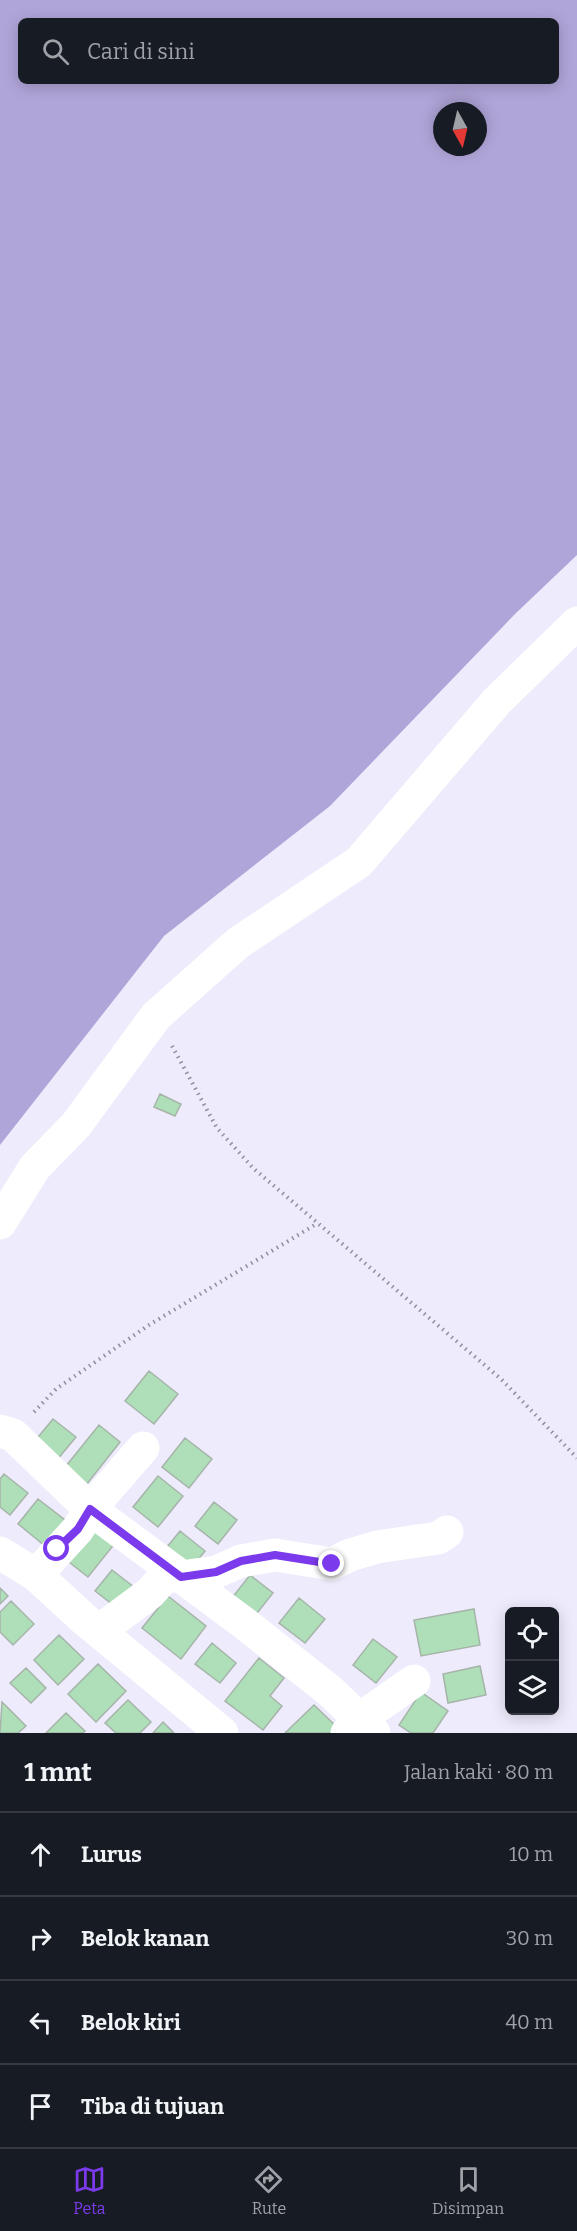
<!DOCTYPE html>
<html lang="id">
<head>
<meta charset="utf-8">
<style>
  :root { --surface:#171b24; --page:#20242c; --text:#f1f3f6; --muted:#9ea1a6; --line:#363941; --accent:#7c3aed }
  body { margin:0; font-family:Bitter,serif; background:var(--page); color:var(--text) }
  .controls { position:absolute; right:18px; bottom:18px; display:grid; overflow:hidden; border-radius:9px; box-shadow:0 3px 15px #0003 }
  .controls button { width:54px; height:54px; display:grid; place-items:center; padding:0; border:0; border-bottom:2px solid var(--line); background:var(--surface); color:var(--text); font:30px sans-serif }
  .compass { position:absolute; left:433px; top:102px; width:54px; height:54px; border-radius:50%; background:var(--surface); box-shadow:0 3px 15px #0003; rotate:172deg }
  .stop { position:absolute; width:18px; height:18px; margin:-14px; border:4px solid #7c3aed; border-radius:50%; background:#fff }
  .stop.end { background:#7c3aed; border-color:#fff; box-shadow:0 2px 6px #0008 }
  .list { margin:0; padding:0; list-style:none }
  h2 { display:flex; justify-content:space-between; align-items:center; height:78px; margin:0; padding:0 24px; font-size:26px }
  h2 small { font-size:20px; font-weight:400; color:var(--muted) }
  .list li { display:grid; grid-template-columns:39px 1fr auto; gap:18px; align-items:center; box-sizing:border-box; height:84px; padding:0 24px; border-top:2px solid var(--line) }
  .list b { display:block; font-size:22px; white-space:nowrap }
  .list em { font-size:20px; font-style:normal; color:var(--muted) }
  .icon { flex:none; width:33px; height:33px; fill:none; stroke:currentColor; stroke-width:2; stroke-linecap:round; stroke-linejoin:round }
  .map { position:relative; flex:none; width:577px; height:1733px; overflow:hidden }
  .search { position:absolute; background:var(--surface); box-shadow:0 3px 15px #0003; left:18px; right:18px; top:18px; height:66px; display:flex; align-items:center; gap:15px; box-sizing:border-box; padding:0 21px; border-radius:9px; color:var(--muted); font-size:22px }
  .sheet { height:414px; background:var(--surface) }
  nav { display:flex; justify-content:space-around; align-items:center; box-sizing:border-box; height:84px; border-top:2px solid var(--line); background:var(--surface); font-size:16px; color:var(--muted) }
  nav a { display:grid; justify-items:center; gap:3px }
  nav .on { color:var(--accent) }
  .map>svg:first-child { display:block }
  .forest { fill:#b0a5d8; fill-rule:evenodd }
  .building { fill:#aedfb9; stroke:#a6b4a9; stroke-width:1.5 }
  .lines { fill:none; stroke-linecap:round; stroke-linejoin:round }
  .path { stroke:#918f9b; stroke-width:4; stroke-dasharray:1.5 4.5; stroke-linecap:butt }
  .minor { stroke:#fff; stroke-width:33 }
  .route { stroke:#7c3aed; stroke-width:8 }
</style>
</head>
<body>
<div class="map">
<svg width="577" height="1733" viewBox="0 0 577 1733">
  <rect width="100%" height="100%" fill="#eeebfc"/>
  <path class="forest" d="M0 0H577V555L515 614 330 806 164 936 0 1145ZM21 21H556V81H21ZM442 111H478V147H442Z"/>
  <path class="building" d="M160 1094 181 1104 175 1116 154 1107Z
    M149 1371 178 1394 154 1424 125 1401Z
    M53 1419 76 1437 57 1460 34 1442Z
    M99 1425 120 1442 83 1489 62 1471Z
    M185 1438 212 1459 189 1488 162 1467Z
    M4 1474 28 1493 10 1515 0 1507V1479Z
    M158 1476 183 1496 158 1527 133 1507Z
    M38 1499 65 1520 45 1546 18 1524Z
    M214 1502 237 1520 218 1544 195 1526Z
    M93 1525 116 1542 88 1577 65 1559Z
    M180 1531 205 1551 188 1572 163 1552Z
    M112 1570 134 1587 117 1608 95 1591Z
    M250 1575 273 1593 254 1617 231 1599Z
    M0 1588 8 1596 0 1604Z
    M168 1596 206 1626 181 1659 142 1628Z
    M299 1598 325 1619 305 1643 279 1623Z
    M11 1601 34 1624 13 1645 0 1632V1612Z
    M474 1609 480 1645 421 1656 414 1620Z
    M59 1635 84 1659 58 1685 34 1660Z
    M373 1639 397 1657 376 1683 353 1665Z
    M212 1643 236 1663 220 1683 195 1664Z
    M259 1658 284 1678 270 1696 282 1706 263 1730 225 1701Z
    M98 1664 126 1691 96 1722 68 1694Z
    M480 1666 486 1695 448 1703 443 1674Z
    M26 1668 46 1688 31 1703 10 1683Z
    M421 1692 448 1711 433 1733H411L399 1725Z
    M128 1700 151 1722 140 1733H116L105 1723Z
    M2 1702 26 1726 18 1733H0Z
    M314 1705 338 1728 333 1733H285Z
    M66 1713 85 1731 83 1733H46Z
    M163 1722 174 1733H153Z"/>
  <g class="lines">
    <path class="path" d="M172 1046 217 1128 253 1168 501 1379 577 1458
      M34 1412 56 1389 149 1325 318 1223"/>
    <path class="minor" d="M0 1223 35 1167 76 1125 156 1016 238 943 359 862 497 701 577 623
      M0 1431 13 1435 90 1509 244 1623 330 1691 374 1733
      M0 1553 36 1575 84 1619 222 1733
      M36 1575 78 1529 90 1509 143 1448
      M99 1631 150 1593 166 1575 181 1577 216 1572 241 1561 275 1555 332 1564 350 1555 377 1547 438 1538 447 1532
      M347 1733 361 1718 414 1681"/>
  </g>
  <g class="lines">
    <path class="route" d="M57 1549 78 1529 90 1509 181 1577 216 1572 241 1561 275 1555 332 1564"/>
  </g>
</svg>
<div class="controls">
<button><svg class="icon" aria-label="locate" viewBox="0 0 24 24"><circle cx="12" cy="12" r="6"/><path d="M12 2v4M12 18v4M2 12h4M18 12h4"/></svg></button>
<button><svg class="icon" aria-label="layers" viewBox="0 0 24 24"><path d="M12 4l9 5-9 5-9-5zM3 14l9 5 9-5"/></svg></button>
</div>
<svg class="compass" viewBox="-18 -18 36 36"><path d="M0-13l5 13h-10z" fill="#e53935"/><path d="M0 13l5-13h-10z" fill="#9ea1a6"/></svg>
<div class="stop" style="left:57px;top:1549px"></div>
<div class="stop end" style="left:332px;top:1564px"></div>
<div class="search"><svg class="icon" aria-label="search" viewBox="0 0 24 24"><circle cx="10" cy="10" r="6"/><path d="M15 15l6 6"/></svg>Cari di sini</div>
</div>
<section class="sheet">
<h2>1 mnt<small>Jalan kaki · 80 m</small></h2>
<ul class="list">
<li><svg class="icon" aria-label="ahead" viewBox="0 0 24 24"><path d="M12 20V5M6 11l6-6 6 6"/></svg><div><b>Lurus</b></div><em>10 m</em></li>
<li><svg class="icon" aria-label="right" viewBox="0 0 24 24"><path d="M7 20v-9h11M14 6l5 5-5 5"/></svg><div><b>Belok kanan</b></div><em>30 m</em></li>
<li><svg class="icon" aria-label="left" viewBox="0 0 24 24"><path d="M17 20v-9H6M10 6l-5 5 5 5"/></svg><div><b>Belok kiri</b></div><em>40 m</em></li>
<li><svg class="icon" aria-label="arrive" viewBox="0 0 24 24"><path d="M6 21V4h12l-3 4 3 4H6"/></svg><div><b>Tiba di tujuan</b></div></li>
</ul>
</section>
<nav>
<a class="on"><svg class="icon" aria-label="map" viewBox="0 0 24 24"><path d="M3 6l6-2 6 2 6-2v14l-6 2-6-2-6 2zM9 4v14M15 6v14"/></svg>Peta</a>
<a><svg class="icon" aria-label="directions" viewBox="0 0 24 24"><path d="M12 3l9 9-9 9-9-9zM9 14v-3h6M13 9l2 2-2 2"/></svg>Rute</a>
<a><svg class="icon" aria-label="saved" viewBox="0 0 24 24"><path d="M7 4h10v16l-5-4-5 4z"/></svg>Disimpan</a>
</nav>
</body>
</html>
